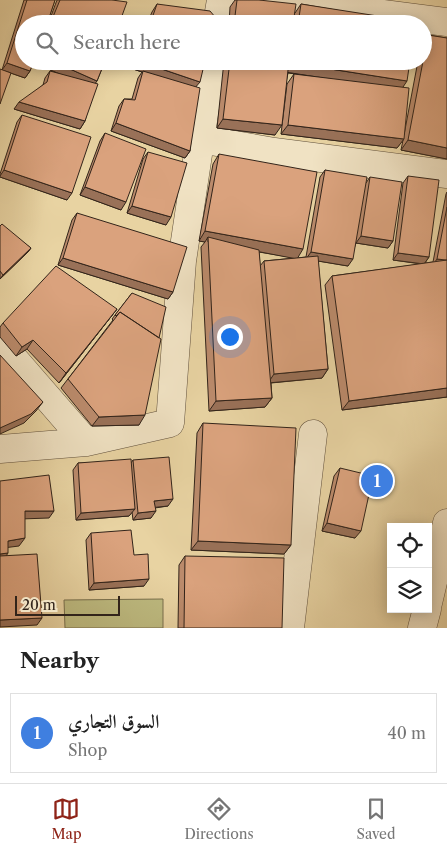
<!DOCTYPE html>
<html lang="en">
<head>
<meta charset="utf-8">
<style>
  :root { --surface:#fff; --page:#f2f2f2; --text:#222; --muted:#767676; --line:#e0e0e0; --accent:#8f2418 }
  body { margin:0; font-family:"Libre Caslon Text",Amiri,serif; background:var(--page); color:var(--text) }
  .controls { position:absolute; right:15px; bottom:15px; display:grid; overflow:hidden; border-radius:0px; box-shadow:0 2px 12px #0003 }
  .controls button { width:45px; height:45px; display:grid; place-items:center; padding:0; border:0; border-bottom:1px solid var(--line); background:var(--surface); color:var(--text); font:25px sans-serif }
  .scale { position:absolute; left:15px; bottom:12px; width:105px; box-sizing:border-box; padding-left:5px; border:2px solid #32241a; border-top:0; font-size:14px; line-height:18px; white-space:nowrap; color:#32241a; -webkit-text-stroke:4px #f0e2c3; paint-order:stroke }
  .you { position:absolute; left:229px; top:336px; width:18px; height:18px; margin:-12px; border:4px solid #fff; border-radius:50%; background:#1a73e8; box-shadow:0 0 0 8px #1a73e833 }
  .badge { display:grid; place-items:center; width:32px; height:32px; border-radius:50%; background:var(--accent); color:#fff; font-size:16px; font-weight:700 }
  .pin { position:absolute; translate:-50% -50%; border:2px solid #fff; box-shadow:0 1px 5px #0006 }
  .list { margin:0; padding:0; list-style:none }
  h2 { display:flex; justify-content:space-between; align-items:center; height:65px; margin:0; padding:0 20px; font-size:21px }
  h2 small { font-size:16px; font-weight:400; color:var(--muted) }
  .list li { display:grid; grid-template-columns:32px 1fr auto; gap:15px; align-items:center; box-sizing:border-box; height:80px; margin:0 10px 10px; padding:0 10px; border:1px solid var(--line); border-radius:0px }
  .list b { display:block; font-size:19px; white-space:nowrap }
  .list p { margin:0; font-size:16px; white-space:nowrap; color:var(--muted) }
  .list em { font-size:16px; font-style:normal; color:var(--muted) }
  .icon { flex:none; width:28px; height:28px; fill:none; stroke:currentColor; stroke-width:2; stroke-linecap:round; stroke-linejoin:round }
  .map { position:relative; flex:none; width:447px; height:628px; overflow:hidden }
  .search { position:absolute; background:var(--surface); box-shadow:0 2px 12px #0003; left:15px; right:15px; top:15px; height:55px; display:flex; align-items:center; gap:12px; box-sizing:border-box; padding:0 18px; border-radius:28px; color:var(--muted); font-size:19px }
  .sheet { height:155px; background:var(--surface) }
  nav { display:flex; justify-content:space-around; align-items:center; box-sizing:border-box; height:70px; border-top:1px solid var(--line); background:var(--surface); font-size:14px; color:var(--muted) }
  nav a { display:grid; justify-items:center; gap:2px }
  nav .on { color:var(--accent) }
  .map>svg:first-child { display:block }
  .green { fill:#bdba80; stroke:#786f4d }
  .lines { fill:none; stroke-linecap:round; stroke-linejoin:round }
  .minor-casing { stroke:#60503c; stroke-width:29 }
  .minor { stroke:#f0e2c3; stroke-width:28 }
  .wall { fill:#bb8b6c; stroke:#32241a; fill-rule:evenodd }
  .shaded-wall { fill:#997158; stroke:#32241a }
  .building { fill:#daa27d; stroke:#32241a }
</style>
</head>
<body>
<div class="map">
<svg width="447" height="628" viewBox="0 0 447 628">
  <rect width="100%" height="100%" fill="#e8d3a2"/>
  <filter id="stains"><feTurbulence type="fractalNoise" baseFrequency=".004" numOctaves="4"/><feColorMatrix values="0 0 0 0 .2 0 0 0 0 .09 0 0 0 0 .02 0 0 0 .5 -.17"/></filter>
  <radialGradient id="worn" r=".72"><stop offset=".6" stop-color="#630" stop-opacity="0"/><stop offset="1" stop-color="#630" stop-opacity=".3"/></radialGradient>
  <path class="green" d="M163 599V628H65L64 600Z"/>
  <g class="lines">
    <defs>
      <path id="minor" d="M273 0 447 22
        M217 24 221 0
        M200 139 274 152 447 174
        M0 343 86 442
        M0 449 86 442 170 423 182 261 212 61
        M428 603 447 523
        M290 628 313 434
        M422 628 427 609"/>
    </defs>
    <use href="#minor" class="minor-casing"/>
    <use href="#minor" class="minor"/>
  </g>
  <path class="wall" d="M24 0H55L30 71 25 78 2 70Z
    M57 0H112L119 24H48Z
    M235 0H259L295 13 301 4 416 24H229L230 7Z
    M157 4 214 24H147L152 12Z
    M428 35 447 38V159L401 150 403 140 397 148 281 134 287 84 294 74 312 76 288 73 275 135 217 128 224 61H410L403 87 404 135 418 61H423V42Z
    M48 61H105L97 81 95 83 85 121 80 129 14 109 43 85 45 78 50 71 57 73 46 68Z
    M133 61H205L196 86 190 151 185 158 111 131 119 106 124 99H132L138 78 142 72 130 68Z
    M22 115 67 200 0 177V174L17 122Z
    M105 133 121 210 80 195 100 141Z
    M148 152 166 225 127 213 143 159Z
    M219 154 297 258 306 257 320 177 325 170 366 183 370 177 393 241 388 248 356 243 348 266 318 261 328 369 322 378 271 383 272 398 265 407 209 411 201 247 205 242 199 241 213 164ZM259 252 295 258 264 261 260 266Z
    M408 176 429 257 425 263 433 262 446 194 447 192V397L342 410 325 285 332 276 421 264 393 260 403 183Z
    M77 213 173 292 168 299 58 265 72 220Z
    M0 226 31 248 28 252 0 279Z
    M132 293 139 425 92 426 61 388 113 320 112 319Z
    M117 309 59 383 27 349 16 356 0 337V327L3 323Z
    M203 423 291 545 284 554 191 550 197 433Z
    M133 460 168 506 155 508 151 518 133 520 132 512 129 516 76 520 73 470 78 463H131Z
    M340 468 355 538 322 531 334 476Z
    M91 533 144 586 89 590 86 540Z
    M185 556 282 628H178L179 565Z"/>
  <path class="shaded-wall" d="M50 61H52L97 81 92 88 46 68Z
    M135 61H138L200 82 194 89 130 68Z
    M7 63 30 71 25 78 2 70Z
    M292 63 407 81 401 90 285 72Z
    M19 102 85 121 80 129 14 109Z
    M223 119 282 125 275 135 217 128Z
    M116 123 190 151 185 158 111 131Z
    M288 125 404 139 397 148 281 134Z
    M408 140 447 148V159L401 150Z
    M4 170 72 193 67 200 0 177V176Z
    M85 187 126 202 121 210 80 195Z
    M132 206 171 217 166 225 127 213Z
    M205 231 303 249 297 259 208 242V237L205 242 199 241Z
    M361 236 393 241 388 248 356 243Z
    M31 248 28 252 0 279 3 275Z
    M311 252 353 259 348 266 306 259Z
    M398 253 429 257 424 264 393 260Z
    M63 258 173 292 168 299 58 265Z
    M437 259 447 261 432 266Z
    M117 309 110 318 59 383 66 373Z
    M33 340 27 349 16 356 22 347Z
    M328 369 322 378 268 383 274 374Z
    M447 388V397L342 410 349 401Z
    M272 398 265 407 209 411 216 401Z
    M43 402 36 411 24 423 0 434V428Z
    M145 415 139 425 92 426 99 417Z
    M173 499 168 506 149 508 154 501Z
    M135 509 129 516 76 520 81 513Z
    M25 511H54L49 518 20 519Z
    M156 511 151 518 133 520 138 513Z
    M327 523 361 531 355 538 322 531Z
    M25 538 19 546 3 548 8 541Z
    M198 541 291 545 284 554 191 550Z
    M8 553 3 561H0V554Z
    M149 579 144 586 89 590 94 583Z
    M42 618 37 625 0 627V620Z"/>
  <path class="building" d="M27 0H55L47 24H24V61H34L30 71 7 63Z
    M60 0H112L127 2 119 24H50Z
    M237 0H259L296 4 293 24H234Z
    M157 4 210 11 216 18 214 24H150Z
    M301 4 416 22V24H298Z
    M428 35 447 38V148L408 140Z
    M52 61H105L97 81Z
    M138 61H205L200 82Z
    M230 61H289L282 125 223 119Z
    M292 61H410L407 81 292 63Z
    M0 69 11 73 0 104Z
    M50 71 98 84 85 121 19 102 47 82Z
    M143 71 200 88 190 151 116 123 124 99 135 100Z
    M294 74 409 88 404 139 288 125Z
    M22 115 91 137 72 193 4 170Z
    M105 133 146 149 126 202 85 187Z
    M148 152 187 163 171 217 132 206Z
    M219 154 317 172 303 249 205 231Z
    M325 170 367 177 353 259 311 252Z
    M408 176 439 180 429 257 398 253Z
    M370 177 402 182 393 241 361 236Z
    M447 207V260H446L437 259Z
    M77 213 187 247 173 292 63 258Z
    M2 224 31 248 3 275 0 271V226Z
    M208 237 259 250 272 398 216 401Z
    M318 256 328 369 274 374 264 261Z
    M447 260V388L349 401 332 276Z
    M56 266 117 309 66 373 33 340 22 347 3 323Z
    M132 293 166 307 159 338 120 312 116 316 115 315Z
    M120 312 161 339 145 415 99 417 68 379Z
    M0 355 43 402 31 414 0 428Z
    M203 423 296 428 291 545 198 541Z
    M169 457 173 499 154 501 156 511 138 513 133 460Z
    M131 459 135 509 81 513 78 463Z
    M340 468 373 476 361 531 327 523Z
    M49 475 54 511H25V538L8 541V553L0 554V481Z
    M131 530 134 555 148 554 149 579 94 583 91 533Z
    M37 554 42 618 0 620V556Z
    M185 556 284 558 282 628H184Z"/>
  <rect width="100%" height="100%" filter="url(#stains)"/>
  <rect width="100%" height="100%" fill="url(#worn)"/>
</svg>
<div class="controls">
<button><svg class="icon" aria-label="locate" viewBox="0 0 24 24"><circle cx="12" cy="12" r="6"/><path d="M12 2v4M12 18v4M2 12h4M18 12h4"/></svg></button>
<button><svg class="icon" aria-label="layers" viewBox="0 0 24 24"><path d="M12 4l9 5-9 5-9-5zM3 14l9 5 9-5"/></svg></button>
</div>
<div class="scale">20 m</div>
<div class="you"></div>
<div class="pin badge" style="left:377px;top:481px;background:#3f7fe0">1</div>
<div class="search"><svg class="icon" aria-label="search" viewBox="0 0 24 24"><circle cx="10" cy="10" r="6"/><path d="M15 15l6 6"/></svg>Search here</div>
</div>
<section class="sheet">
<h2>Nearby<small></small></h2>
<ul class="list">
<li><span class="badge" style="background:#3f7fe0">1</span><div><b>السوق التجاري</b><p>Shop</p></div><em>40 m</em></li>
</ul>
</section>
<nav>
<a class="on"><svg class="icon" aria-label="map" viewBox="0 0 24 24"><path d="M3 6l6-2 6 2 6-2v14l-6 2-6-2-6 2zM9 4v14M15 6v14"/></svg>Map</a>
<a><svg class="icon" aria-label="directions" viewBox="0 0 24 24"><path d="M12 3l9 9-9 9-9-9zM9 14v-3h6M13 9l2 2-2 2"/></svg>Directions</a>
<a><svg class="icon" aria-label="saved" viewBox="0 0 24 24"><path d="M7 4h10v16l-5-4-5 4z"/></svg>Saved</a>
</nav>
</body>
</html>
